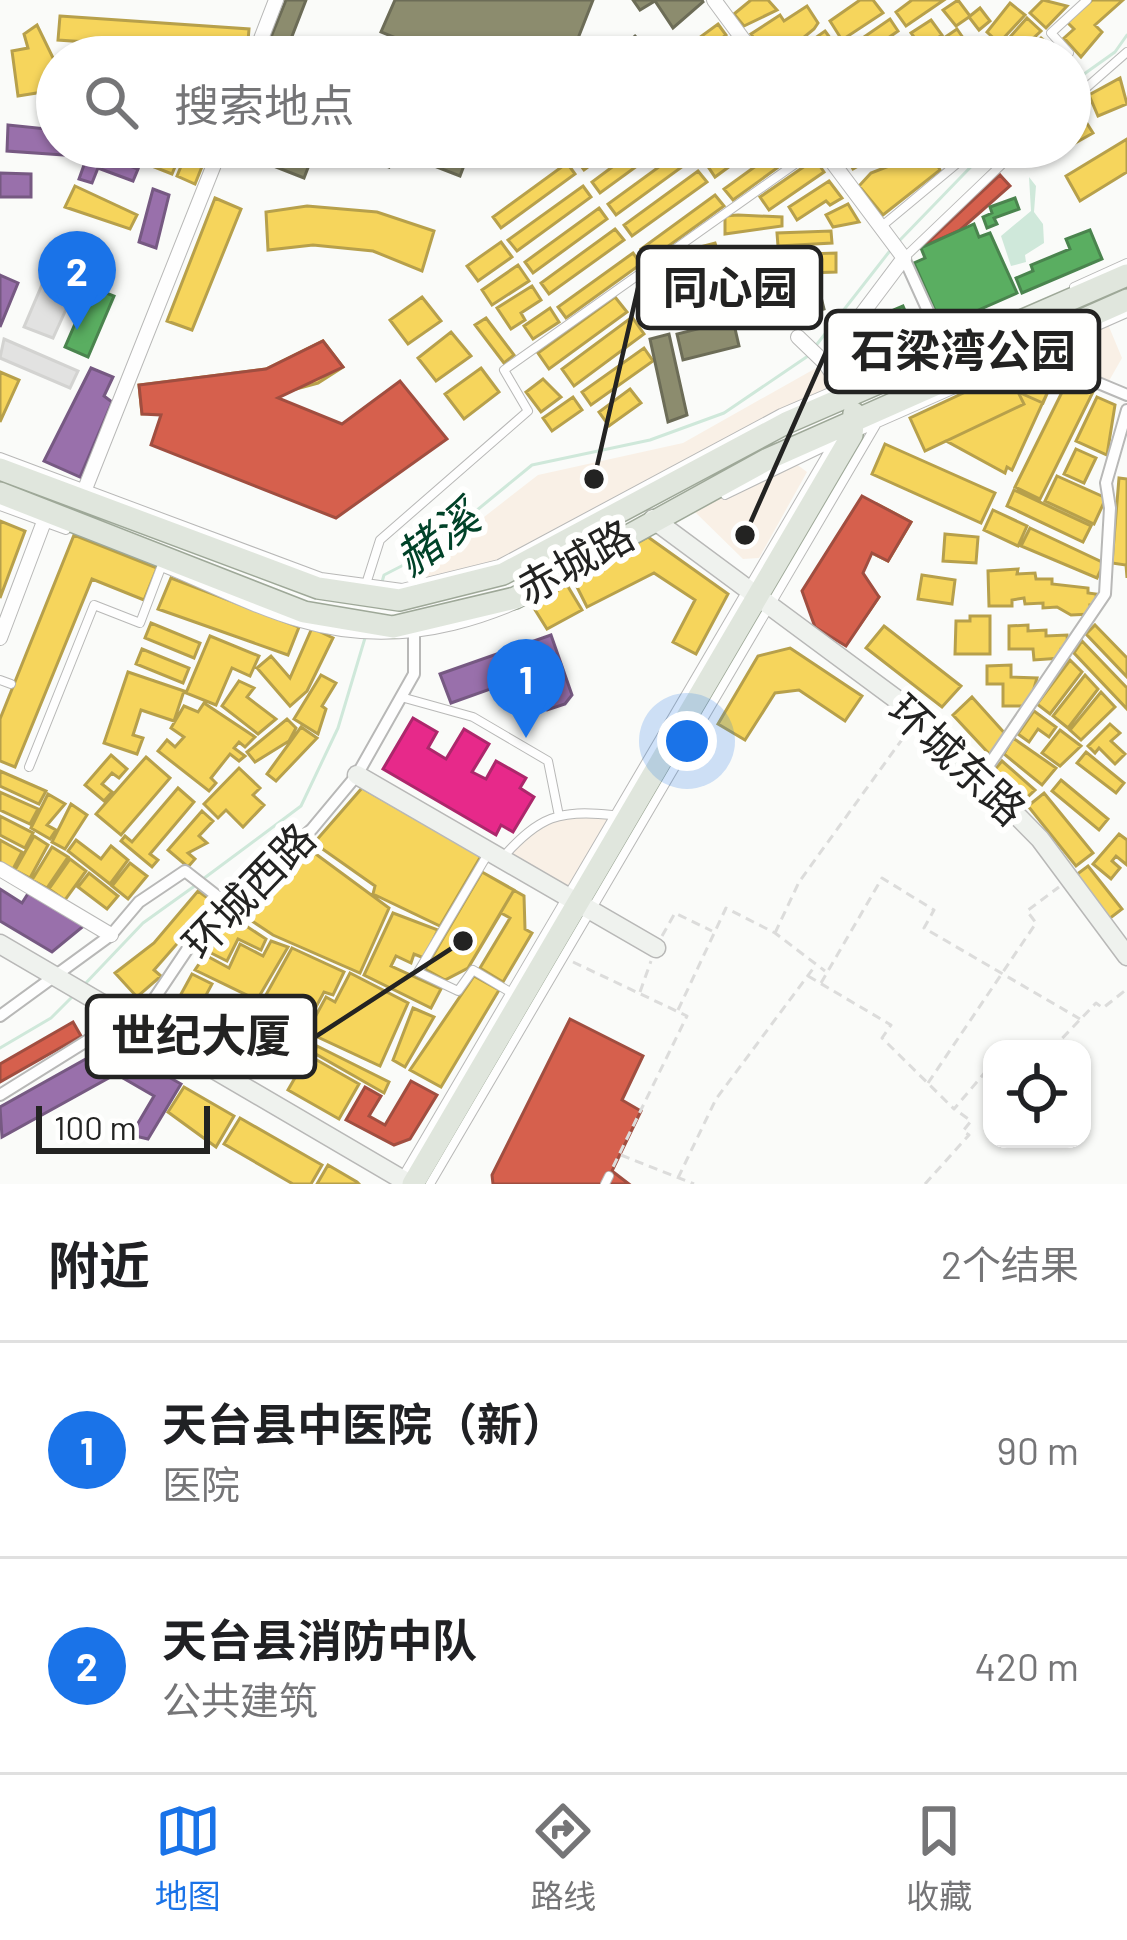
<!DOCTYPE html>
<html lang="zh">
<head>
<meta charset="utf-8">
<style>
  :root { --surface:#fff; --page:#f6f6f6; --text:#202124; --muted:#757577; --line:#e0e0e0; --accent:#1a73e8 }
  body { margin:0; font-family:Barlow,"Noto Sans SC",sans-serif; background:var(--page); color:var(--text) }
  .controls { position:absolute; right:36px; bottom:36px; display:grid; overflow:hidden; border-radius:24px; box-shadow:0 3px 9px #0004 }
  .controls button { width:108px; height:108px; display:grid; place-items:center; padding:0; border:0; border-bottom:3px solid var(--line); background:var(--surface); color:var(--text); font:60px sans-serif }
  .scale { position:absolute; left:36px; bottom:30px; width:174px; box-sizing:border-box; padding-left:12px; border:6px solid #232322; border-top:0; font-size:33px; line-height:42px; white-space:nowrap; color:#232322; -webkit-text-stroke:9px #fffffe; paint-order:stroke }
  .you { position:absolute; left:687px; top:741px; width:42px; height:42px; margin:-30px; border:9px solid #fff; border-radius:50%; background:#1a73e8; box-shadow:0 0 0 18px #1a73e833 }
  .badge { display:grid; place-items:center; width:78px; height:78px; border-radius:50%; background:var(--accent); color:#fff; font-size:39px; font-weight:700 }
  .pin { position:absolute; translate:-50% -99px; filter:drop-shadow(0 3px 6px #0008) }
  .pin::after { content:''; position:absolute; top:63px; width:42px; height:36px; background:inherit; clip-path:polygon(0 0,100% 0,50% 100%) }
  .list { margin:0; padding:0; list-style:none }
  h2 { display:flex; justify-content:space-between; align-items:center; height:156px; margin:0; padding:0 48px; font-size:51px }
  h2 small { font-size:39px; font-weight:400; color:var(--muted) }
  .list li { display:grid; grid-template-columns:78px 1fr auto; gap:36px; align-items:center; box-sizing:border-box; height:216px; padding:0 48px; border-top:3px solid var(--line) }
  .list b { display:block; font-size:45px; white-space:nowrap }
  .list p { margin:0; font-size:39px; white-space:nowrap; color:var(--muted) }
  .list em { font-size:39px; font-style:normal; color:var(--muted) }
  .icon { flex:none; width:66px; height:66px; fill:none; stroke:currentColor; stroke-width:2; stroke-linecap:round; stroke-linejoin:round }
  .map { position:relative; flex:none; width:1127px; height:1184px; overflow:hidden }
  .search { position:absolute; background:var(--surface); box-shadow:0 3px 9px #0004; left:36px; right:36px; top:36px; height:132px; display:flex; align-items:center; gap:30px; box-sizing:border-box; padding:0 42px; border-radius:66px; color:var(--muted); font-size:45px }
  .sheet { height:588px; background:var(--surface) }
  nav { display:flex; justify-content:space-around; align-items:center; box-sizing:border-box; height:168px; border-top:3px solid var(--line); background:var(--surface); font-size:33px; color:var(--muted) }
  nav a { display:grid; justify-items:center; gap:6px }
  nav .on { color:var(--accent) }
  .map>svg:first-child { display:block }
  .green { fill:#f9f0e6 }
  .water { fill:#cfe8da }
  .homes { fill:#f6d55c; stroke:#b7a04b; stroke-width:3 }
  .shops { fill:#d6604d; stroke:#a04e40; stroke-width:3 }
  .offices { fill:#9970ab; stroke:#765982; stroke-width:3 }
  .health { fill:#e7298a; stroke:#ac276b; stroke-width:3 }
  .public { fill:#5aae61; stroke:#4a844e; stroke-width:3 }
  .industry { fill:#8c8c6e; stroke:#6c6c57; stroke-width:3 }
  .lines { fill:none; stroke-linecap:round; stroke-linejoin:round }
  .stream { stroke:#cfe8da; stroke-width:3 }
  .building { fill:#e2e2e1; stroke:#d3d3d1; stroke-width:3 }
  .service-casing { stroke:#b8b8b7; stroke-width:10 }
  .pedestrian-casing { stroke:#b8b8b7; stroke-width:14 }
  .minor-casing { stroke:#b8b8b7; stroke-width:16 }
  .secondary-casing { stroke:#b8b8b7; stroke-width:21 }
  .primary-casing { stroke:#9ea898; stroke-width:24 }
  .path { stroke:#dcdcdb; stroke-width:3; stroke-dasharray:9 6; stroke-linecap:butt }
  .service { stroke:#fefefe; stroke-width:8 }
  .pedestrian { stroke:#fefefe; stroke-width:10 }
  .minor { stroke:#fefefe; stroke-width:14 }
  .secondary { stroke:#eff2ee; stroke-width:18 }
  .primary { stroke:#e0e6dd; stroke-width:21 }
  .labels { text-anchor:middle; stroke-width:12; stroke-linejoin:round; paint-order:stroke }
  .street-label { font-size:42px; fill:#232322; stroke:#fffffe }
  .water-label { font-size:45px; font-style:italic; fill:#004228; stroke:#fffffe }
  .leader { fill:none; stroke:#232322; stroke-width:4.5 }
  .callout-dot { fill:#232322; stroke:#fffffe; stroke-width:4.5 }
  .callout { fill:#fffffe; stroke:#232322; stroke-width:4.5 }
  .callout-label { font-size:45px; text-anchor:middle; font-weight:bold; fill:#232322 }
</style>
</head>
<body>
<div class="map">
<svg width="1127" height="1184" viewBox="0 0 1127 1184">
  <rect width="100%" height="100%" fill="#fafbf9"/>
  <path class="green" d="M1107 322 1122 358 1106 386 1034 354Z
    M825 363 841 387 499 564 402 588 425 563 538 475 683 443Z
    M795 463 807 472 759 558 743 559 694 511Z
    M583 812 612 815 567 895 502 858 535 822Z"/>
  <path class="water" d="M1029 177 1036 186 1034 212 1043 224 1044 243 1025 255 1026 262 1011 266 1001 236 1031 211Z"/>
  <path class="homes" d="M751 0H768L777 10 744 26 734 14Z
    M860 0H873L883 13 842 40 830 21Z
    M912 0H944L906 26 896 12Z
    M958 0 970 16 980 8 990 21 979 30 969 17 956 26 943 10Z
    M1043 0 1067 6 1046 28 1030 13Z
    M1092 0H1123L1095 25 1102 32 1081 57 1064 38 1074 29 1067 22Z
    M1010 3 1025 15 999 43 987 32Z
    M807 6 818 23 814 29 780 57H767L751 34 780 15 784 21Z
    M60 16 249 29 247 53 58 40Z
    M1027 18 1041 31 1013 57 1001 47Z
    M890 19 898 31 861 57H835Z
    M931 20 942 35 922 48 911 33Z
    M718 24 726 35 697 57H673Z
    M37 25 57 66V97L46 100 43 92 18 96 12 51 28 48 24 34Z
    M957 29 966 42 944 57H929L925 51Z
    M825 31 836 46 821 57H797L794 53Z
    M1041 38 1059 53 1023 57Z
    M1120 78 1127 104 1098 116 1089 95Z
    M1081 114 1093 133 1070 146V120Z
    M1127 139V172L1080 201 1066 176Z
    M162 147 182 150 172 174 154 167Z
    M592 147H615L584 170 576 159Z
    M639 147H663L600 193 592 182Z
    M732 147H756L715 177 707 165Z
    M782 147H806L733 200 724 189Z
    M854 147H891L853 169 844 153Z
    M682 150 690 161 616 215 608 204Z
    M930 150 940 170 883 215 859 186 871 173Z
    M187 152 205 159 195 184 177 176Z
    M815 159 824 172 769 210 760 197Z
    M567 163 575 174 501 228 493 217Z
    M698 171 707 182 632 236 624 225Z
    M829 181 842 198 830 205 826 201 797 220 789 207Z
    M75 186 137 215 130 229 65 207Z
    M583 186 591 197 517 251 508 240Z
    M715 195 724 206 649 260 641 249Z
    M215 198 241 209 192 330 167 321Z
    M848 204 859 222 833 227 826 215Z
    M307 206 377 212 434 231 422 271 373 251 313 245 268 250 266 212Z
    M599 208 607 219 533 273 525 262Z
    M738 215 782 217V226L725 234V216Z
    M615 229 624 240 549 294 541 283Z
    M831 231 832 243 778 246 777 233Z
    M501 242 512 257 478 281 467 266Z
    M715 243 719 256 770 259V276L724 277 714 256 705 259 700 247Z
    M633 253 641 264 566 318 558 307Z
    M836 253V272L777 274V255Z
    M518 265 529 281 492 305 482 290Z
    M532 286 541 300 521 313 525 320 511 329 497 308Z
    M422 297 441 321 408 344 390 320Z
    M615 297 627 312 549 369 538 353Z
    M550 308 559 322 533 339 524 326Z
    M632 317 644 334 574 386 562 369Z
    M486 318 514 355 504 363 475 325Z
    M451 332 471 356 436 381 418 358Z
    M323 341 343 367 318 383 226 408 142 414 139 385 266 369Z
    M644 348 653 361 591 405 582 392Z
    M1019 367 1053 380 1043 403 1018 392 1024 404 925 451 910 418Z
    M1019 367 1053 380 1012 470 1007 467 1005 473 946 441 925 451 910 418Z
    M481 368 499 392 464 419 445 394Z
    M0 372 19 380 0 422Z
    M1069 378 1094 390 1040 499 1015 487Z
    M543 379 561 397 541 412 526 392Z
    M630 389 641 403 609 426 599 412Z
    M573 397 582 410 552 431 543 418Z
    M1097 397 1115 405 1107 455 1076 441Z
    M885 444 995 493 981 523 872 474Z
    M1076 449 1096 458 1084 483 1064 474Z
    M1057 476 1106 498 1094 524 1045 501Z
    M1119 478 1127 479V578L1126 565 1112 563Z
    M1014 490 1091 526 1083 542 1007 506Z
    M877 504 911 522 888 561 856 545Z
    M993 510 1027 526 1018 546 984 530Z
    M0 521 25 531 0 598Z
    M1030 528 1104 563 1097 578 1021 546Z
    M945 534 978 537 976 563 943 561Z
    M74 535 157 568 144 600 92 579 15 767 0 761V719Z
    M648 537 728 594 696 654 673 642 695 600 654 573 587 607 573 579Z
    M1018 569 1017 574 1035 573 1036 579H1052V584L1088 588V593L1096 594 1097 605H1090L1091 614 1071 615 1057 607 1043 608V603L1025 604 1024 598 1012 600V606H989L988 571Z
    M841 572 879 597 857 629 820 605Z
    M922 575 955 580 952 604 918 599Z
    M171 578 299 627 288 655 158 609Z
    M567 585 582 610 547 629 532 605Z
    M970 616H990V654H955L956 621H970Z
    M151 623 200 643 194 658 145 638Z
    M1028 625V631L1046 630V636L1067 635 1068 648 1061 649V658L1034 660 1033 649H1009V626Z
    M1095 625 1127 658V677L1086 634Z
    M884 626 961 686 942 707 866 648Z
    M312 628 333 638 307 691 290 706 257 668 271 656 290 678Z
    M210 636 259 656 250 676 232 668 216 705 186 693Z
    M1082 641 1127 688V709L1074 653Z
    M790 648 862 696 845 721 799 690 775 693 745 740 718 724 758 656Z
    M142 649 189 668 183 683 136 664Z
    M1070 660 1082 672 1050 714 1037 704Z
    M1011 665V677L1037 678 1029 706H1003V684H987V666Z
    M128 672 184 691 174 721 141 710 133 735 143 738 137 754 104 743Z
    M321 675 336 683 322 706 326 709 318 734 294 719Z
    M1085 675 1098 689 1068 728 1053 716Z
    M239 681 254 688 247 697 276 719 258 734 222 706Z
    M1101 692 1115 707 1081 740 1070 730Z
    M972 697 1008 737 994 759 953 715Z
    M204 703 255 737 245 747 239 742 234 748 245 756 239 761 230 754 211 778 216 783 209 791 158 751 167 740 175 747 184 737 171 728 184 706 198 712Z
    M1034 711 1056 727 1049 737 1038 729 1029 742 1018 734Z
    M287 719 296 728 289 741 255 762 247 752Z
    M1110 724 1120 733 1111 741 1125 754 1115 764 1099 748 1095 753 1088 746Z
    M301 727 317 738 276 781 267 774Z
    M1060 730 1081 746 1060 766 1042 753Z
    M1013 738 1056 768 1042 785 1004 754Z
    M1086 752 1124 783 1116 793 1077 763Z
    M111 755 127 769 119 778 112 773 102 784 112 792 104 801 85 785Z
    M146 757 170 778 121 835 96 814Z
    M1002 761 1035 790 1020 804 992 773Z
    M239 768 260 788 253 795 264 805 243 827 226 810 218 818 204 804Z
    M0 771 46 791 39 804 0 786Z
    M1061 780 1108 819 1099 830 1052 791Z
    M178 788 194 802 150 854 158 860 152 867 121 841 125 836 132 842Z
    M362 788 481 856 440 926 373 894 375 886 314 843Z
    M0 792 38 809 30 824 0 810Z
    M1044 793 1093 853 1076 866 1028 806Z
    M48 794 65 804 47 825 56 830 50 839 31 828Z
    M71 804 87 815 65 849 52 842Z
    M202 811 213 821 199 836 207 843 188 853 195 859 188 867 168 850Z
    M0 816 33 833 25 848 0 835Z
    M1119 834 1127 840V865L1116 856 1112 861 1120 868 1111 879 1093 864Z
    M34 836 48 845 30 878 15 870Z
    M0 840 22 852 13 869 0 862Z
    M76 840 101 859 111 846 128 860 110 884 68 851Z
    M52 847 68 857 47 888 32 880Z
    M309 849 389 908 360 973 273 935 240 913 252 896Z
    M70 859 86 871 65 900 49 889Z
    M130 863 147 876 128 899 112 886Z
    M1088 866 1122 909 1109 919 1076 875Z
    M482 872 524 896 525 929 532 933 503 982 480 968 510 918 501 913 468 968 445 980 425 969Z
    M482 872 514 890 468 968 445 980 425 969Z
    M89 873 118 896 107 909 78 887Z
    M198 891 213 902 188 927 193 931 187 940 182 938 154 970 161 976 137 997 115 973 154 943Z
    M393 913 438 930 424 958 414 954 411 963 396 956 391 966 441 989 431 1008 364 975Z
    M231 916 266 939 261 950 238 939 227 961 209 952Z
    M271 941 288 947 257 1000 195 970 205 955 229 968 240 944 263 956Z
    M292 948 344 972 333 995 324 992 303 1031 257 1011Z
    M350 973 408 1003 380 1066 307 1032 326 997 335 1002Z
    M192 974 212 984 197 1012 248 1037 252 1030 304 1050 289 1075 265 1061 261 1069 168 1018Z
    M474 976 499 990 441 1087 410 1070Z
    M413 1008 434 1017 405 1067 393 1060Z
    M317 1046 389 1082 384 1093 314 1053Z
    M308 1055 359 1084 339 1119 288 1090Z
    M184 1087 234 1116 216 1147 168 1112Z
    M240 1118 322 1165 311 1184H293L224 1144Z
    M328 1165 357 1182 359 1184H317Z"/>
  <path class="shops" d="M1000 175 1010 186 960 230 924 246Z
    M323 341 343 367 278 398 342 424 400 381 447 439 336 518 151 445 161 415 142 414 139 385 266 369Z
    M862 496 911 522 888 561 872 553 863 573 879 597 846 646 815 627 802 591Z
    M570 1019 643 1056 622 1100 641 1111 612 1171 629 1184H493L492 1175Z
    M73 1022 81 1036 0 1082V1064Z
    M411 1081 437 1095 410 1139 394 1145 346 1120 365 1087 381 1096 369 1116 385 1125Z"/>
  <path class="offices" d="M8 125 57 130V147H79L77 156 7 151Z
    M89 151 138 169 133 181 98 168 92 183 79 179Z
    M0 173 31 174V197H0Z
    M153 189 169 195 156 248 139 242Z
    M0 275 18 283 0 327Z
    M91 368 113 377 104 396 112 402 80 477 44 461Z
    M551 635 572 695 565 704 547 710 534 706 524 677 451 703 440 674Z
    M0 889 22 903 29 892 86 924 52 952 0 921Z
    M100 1051 130 1055 181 1084 148 1139 131 1135 154 1096 116 1074 2 1137 0 1107Z"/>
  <path class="health" d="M413 718 437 732 428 748 446 759 464 729 489 744 472 772 486 779 496 761 526 778 520 788 534 797 513 832 501 825 496 835 383 769Z"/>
  <path class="public" d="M1015 198 1019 209 994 218 997 224 987 228 983 217 992 213 990 207Z
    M974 224 979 237 990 233 1017 293 942 326 914 263 925 258 921 248Z
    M1090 230 1102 259 1022 293 1016 278 1033 271 1031 265 1070 249 1066 239Z
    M91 287 114 296 88 357 65 347Z
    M903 306 917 338 884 352 870 320Z"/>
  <path class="industry" d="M286 0H306L284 57H263Z
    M395 0H593L575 46 550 38 545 53 555 57H442L381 32Z
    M633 0H702L703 2 673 28 655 1 640 10Z
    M635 36 648 50 640 57H611Z
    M240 147H316L304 178 238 152Z
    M347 147H396L389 167 346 151Z
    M426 147H471L460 176 421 161Z
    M820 293 824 309 784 321 779 304Z
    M733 320 739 346 683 360 677 334Z
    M669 334 687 415 668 422 650 339Z"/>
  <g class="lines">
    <path class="stream" d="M1070 84 1115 52 1127 35
      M900 240 990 147
      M814 348 889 252
      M382 582 384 575 421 556 532 465 650 440 724 413 808 356
      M203 879 301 806 338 728 365 638
      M83 986 143 923 196 885
      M0 1048 51 1018 72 997"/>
  </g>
  <path class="building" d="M47 273 77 285 53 338 24 327Z
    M4 339 78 371 70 388 0 358Z"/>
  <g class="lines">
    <defs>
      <path id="service" d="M1065 57 1069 53 1051 33 1087 0
        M1070 102 1127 52
        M882 226 977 147
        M905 257 1020 147
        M1074 287 1127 263
        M855 433 1127 313
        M0 457 321 577 402 588 499 564 781 413 928 350
        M725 495 841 439
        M0 506 66 530
        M164 568C208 586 254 610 300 623 408 655 503 618 596 565
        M366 584 380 540 528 411 504 370 819 147
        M0 680 11 684
        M401 697 473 717 548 761 559 816
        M29 767 94 605 140 623 162 565
        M489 852 418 972 458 991 473 970 510 992
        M504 856C539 817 559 809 612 815
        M403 1176 833 444
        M430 1184 876 425
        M605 1184 609 1176"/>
      <path id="pedestrian" d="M904 258 943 344
        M1019 350 1127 395
        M980 778 1105 594 1110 508 1106 483 1127 410
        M0 1016 111 935 139 902 185 871 226 903
        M0 1095 154 999 203 926 312 829 357 775 414 674V623"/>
      <path id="minor" d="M714 0 756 57
        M254 57 276 0
        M821 147 904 258 825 363 847 395
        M798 337 825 363
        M81 499 221 147
        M0 638 48 511
        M0 869 111 935"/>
      <path id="secondary" d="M653 519 919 716 1040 839 1127 956
        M357 775 656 948
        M0 944 410 1184"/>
      <path id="primary" d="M0 469 318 588 399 600 503 574 786 423 1127 275
        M0 493 304 612 393 627 515 598 768 459 1127 300
        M413 1184 852 435 854 413"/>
    </defs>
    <use href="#service" class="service-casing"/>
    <use href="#pedestrian" class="pedestrian-casing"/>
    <use href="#minor" class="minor-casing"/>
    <use href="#secondary" class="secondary-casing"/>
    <use href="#primary" class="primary-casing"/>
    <path class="path" d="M775 933 799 882 911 727
      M662 936 675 913 712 931
      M573 962 687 1016 612 1169
      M808 976 891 1025 882 1038 954 1109 987 1070 992 1074
      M821 983 882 878 934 910 924 928 1080 1019
      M640 992 651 961
      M678 1010 726 908 775 933 825 971
      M1052 1049 1096 1003 1103 1008 1127 989
      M928 1083 1036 923 1027 911 1059 887
      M621 1155 694 1184
      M678 1178 716 1099 815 966
      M925 1184 969 1135 963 1131 971 1121 956 1110"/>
    <use href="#service" class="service"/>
    <use href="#pedestrian" class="pedestrian"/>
    <use href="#minor" class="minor"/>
    <use href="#secondary" class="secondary"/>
    <use href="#primary" class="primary"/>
  </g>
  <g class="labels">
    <g class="street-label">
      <text transform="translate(575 562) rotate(-29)" y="15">赤城路</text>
      <text transform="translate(957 760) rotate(43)" y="15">环城东路</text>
      <text transform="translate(249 891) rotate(-46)" y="15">环城西路</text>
    </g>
    <g class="water-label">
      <text transform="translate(437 538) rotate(-36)" y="16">赭溪</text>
    </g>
  </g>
  <path class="leader" d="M594 479L638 288M745 535L826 352M463 941L315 1037"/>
  <g class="callout-dot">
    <circle cx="594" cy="479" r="12"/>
    <circle cx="745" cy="535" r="12"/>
    <circle cx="463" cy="941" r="12"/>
  </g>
  <g class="callout">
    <rect x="638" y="247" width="183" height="81" rx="12"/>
    <rect x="826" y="311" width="273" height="81" rx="12"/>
    <rect x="87" y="996" width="228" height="81" rx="12"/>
  </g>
  <g class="callout-label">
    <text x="730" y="304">同心园</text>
    <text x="963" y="367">石梁湾公园</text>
    <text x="201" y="1052">世纪大厦</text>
  </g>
</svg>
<div class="controls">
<button><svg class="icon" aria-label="locate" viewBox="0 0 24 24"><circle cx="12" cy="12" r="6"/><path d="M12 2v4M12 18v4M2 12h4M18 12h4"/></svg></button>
</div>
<div class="scale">100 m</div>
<div class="you"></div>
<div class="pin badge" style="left:526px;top:738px">1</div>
<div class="pin badge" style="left:77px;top:330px">2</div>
<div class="search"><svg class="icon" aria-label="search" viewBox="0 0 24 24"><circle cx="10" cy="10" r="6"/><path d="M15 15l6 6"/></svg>搜索地点</div>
</div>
<section class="sheet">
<h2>附近<small>2个结果</small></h2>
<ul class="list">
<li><span class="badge">1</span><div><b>天台县中医院（新）</b><p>医院</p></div><em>90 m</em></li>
<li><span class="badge">2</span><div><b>天台县消防中队</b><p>公共建筑</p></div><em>420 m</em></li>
</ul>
</section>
<nav>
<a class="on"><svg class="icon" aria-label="map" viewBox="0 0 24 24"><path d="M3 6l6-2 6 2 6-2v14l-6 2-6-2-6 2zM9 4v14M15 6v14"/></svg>地图</a>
<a><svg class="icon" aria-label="directions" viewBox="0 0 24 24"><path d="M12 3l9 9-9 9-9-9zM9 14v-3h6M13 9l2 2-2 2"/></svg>路线</a>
<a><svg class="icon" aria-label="saved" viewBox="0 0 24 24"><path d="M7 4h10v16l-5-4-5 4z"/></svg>收藏</a>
</nav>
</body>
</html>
